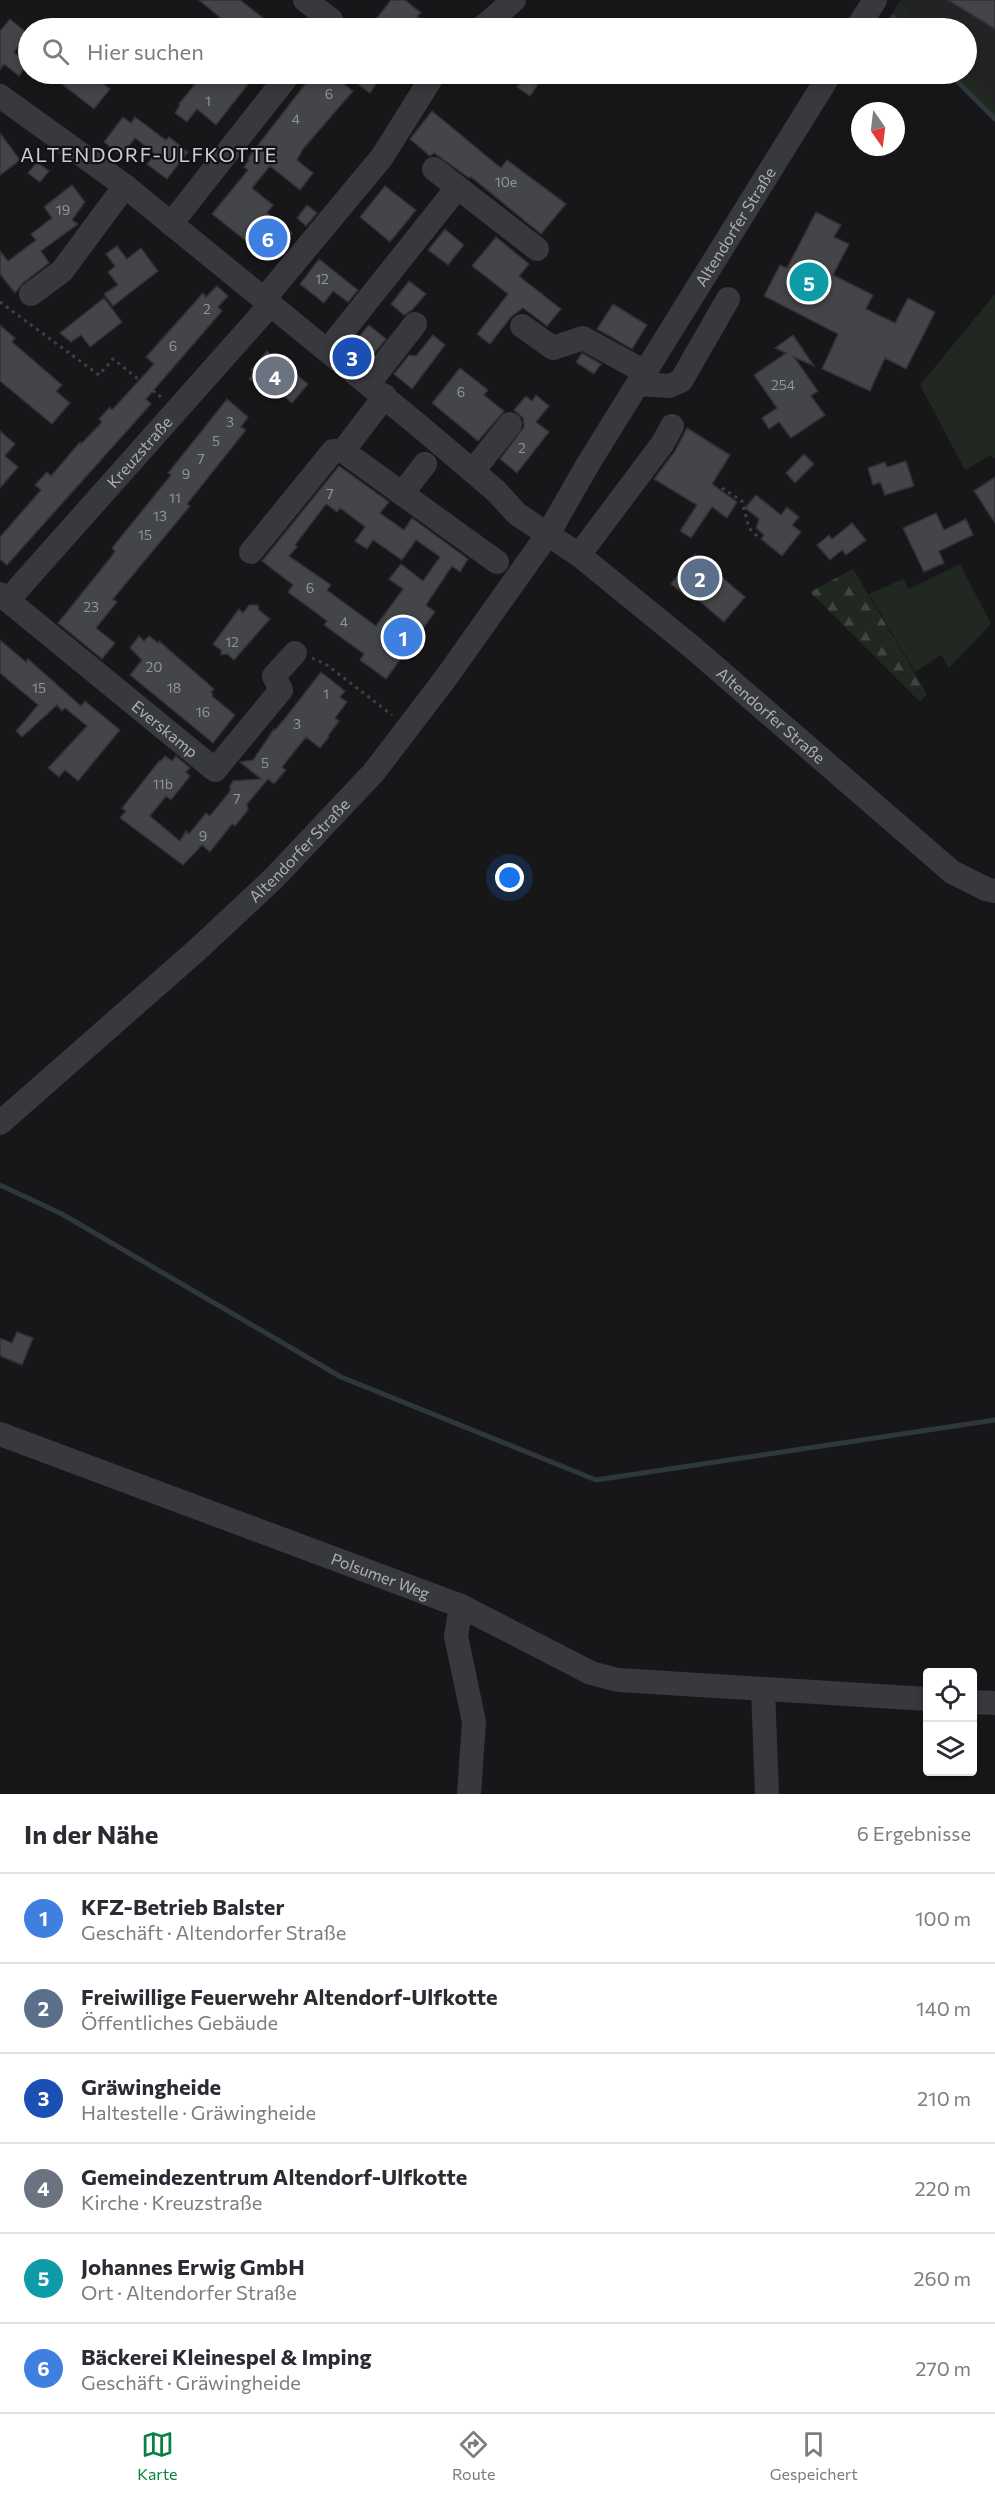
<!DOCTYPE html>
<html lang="de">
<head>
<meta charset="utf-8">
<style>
  :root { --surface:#fff; --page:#f2f2f3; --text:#2b2b33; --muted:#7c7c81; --line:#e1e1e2; --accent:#0b8043 }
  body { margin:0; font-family:Commissioner,sans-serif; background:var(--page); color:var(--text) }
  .controls { position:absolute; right:18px; bottom:18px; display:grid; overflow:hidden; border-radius:6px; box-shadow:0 3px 9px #0003 }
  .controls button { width:54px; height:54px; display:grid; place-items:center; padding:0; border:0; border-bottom:2px solid var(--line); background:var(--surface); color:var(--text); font:30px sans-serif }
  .compass { position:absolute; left:851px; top:102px; width:54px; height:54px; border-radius:50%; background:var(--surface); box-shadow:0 3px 9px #0003; rotate:166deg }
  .you { position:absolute; left:510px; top:878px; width:21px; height:21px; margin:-15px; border:4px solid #fff; border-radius:50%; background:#1a73e8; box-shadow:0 0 0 9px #1a73e833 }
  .badge { display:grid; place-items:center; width:39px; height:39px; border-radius:50%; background:var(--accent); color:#fff; font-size:20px; font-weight:700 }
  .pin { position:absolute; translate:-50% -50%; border:3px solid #fff; box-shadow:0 2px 6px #0006 }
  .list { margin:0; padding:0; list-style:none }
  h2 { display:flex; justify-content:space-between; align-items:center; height:78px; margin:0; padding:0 24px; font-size:26px }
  h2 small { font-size:20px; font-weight:400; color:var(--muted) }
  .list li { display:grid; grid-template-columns:39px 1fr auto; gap:18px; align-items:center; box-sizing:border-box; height:90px; padding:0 24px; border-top:2px solid var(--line) }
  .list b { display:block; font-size:22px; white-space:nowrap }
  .list p { margin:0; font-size:20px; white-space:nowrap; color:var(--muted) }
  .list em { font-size:20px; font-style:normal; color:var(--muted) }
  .icon { flex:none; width:33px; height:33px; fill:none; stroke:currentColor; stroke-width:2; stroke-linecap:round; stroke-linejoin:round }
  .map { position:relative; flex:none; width:995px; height:1794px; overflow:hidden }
  .search { position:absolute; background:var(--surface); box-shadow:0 3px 9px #0003; left:18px; right:18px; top:18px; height:66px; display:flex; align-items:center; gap:15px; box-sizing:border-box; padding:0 21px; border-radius:33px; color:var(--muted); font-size:22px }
  .sheet { height:618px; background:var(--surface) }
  nav { display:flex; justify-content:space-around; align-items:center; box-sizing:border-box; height:84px; border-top:2px solid var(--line); background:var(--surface); font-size:16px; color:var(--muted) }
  nav a { display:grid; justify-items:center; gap:3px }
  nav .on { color:var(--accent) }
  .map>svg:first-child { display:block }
  .built { fill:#232325 }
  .green { fill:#212821 }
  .forest { fill:url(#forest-firs) }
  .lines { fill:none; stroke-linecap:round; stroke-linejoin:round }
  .stream { stroke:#2e373c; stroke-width:5 }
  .building { fill:#444548; stroke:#313134; stroke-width:1.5; fill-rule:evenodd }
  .path { stroke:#3e4044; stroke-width:3; stroke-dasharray:3 4.5; stroke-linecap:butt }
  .minor { stroke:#38393d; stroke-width:24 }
  .labels { text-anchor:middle; stroke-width:4.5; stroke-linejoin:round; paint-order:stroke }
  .number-label { font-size:14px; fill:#90949b }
  .street-label { font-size:16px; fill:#aaafb7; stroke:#121214 }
  .quarter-label { font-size:20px; letter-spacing:1.5px; fill:#caced4; stroke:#121214 }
</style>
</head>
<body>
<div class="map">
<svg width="995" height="1794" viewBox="0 0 995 1794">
  <defs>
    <pattern id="forest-firs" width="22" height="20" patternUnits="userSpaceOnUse" patternTransform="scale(1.5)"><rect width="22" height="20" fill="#212821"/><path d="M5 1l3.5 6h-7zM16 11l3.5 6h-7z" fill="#3f453f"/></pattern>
  </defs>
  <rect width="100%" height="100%" fill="#171719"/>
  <path class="built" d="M900 0H995V103L967 73 966 28H925Z"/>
  <path class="green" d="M900 1 925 28H901L890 17Z
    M967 73 995 103V122L946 74Z
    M995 294V458L993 459 991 455 965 470 920 385Z
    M960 564 991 624 949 668 941 655 915 672 869 594 903 579 909 589Z"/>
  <path class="forest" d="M853 569 927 694 920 702 810 592Z"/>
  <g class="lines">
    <path class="stream" d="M893 17 905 28
      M950 74 995 119
      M0 1185 62 1214 341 1377 596 1480 995 1420"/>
  </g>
  <path class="building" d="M199 0H240L276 28H217L223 20Z
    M391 0H405L421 13 417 16 433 28H369Z
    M948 0H995V29L977 18Z
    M10 19 28 34 14 52 28 63 19 76 4 64 0 70V31Z
    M49 74H90L110 89 94 109Z
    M203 74H256L216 125 197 109 187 122 175 113 180 105 179 104Z
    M313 74H331L353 91 303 149 297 160 313 173 300 190 270 166 252 188 273 205 267 213 292 233 270 260 212 214 248 170 244 167 249 160 248 158Z
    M344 74H366L377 83 370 93Z
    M527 74H545L530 96 517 87Z
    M432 111 501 168 507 160 566 204 541 234 471 177 469 178 434 153 430 156 410 139Z
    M123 117 131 123 135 117 166 140 169 137 188 152 167 179 147 164 155 154 135 138 121 156 104 142Z
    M0 133 20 160 0 175Z
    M37 162 49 171 40 182 28 173Z
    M72 185 85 202 72 220 78 224 41 251 49 263 23 283 15 293 0 274V251L8 261 36 240 31 234 52 218 44 207Z
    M385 186 416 210 390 242 360 217Z
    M307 205 317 213 306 226 297 218Z
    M816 212 841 225 834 237 849 244 833 275 873 295 866 309 895 323 908 298 935 312 906 369 885 358 870 391 822 369 838 334 764 296 780 265 787 268Z
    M445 229 464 245 448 265 428 250Z
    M496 237 529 264 519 276 561 309 547 326 523 308 511 317 490 344 477 334 508 294 472 266Z
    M117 246 127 259 141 248 158 271 113 306 104 294 118 285 108 272 115 266 106 254Z
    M319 259 358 290 348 302 333 291 324 303 300 284Z
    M409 281 426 294 412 310 404 315 391 304Z
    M217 286 228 296 218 307 222 311 146 399 151 404 7 565 0 559V537L41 490 35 485 47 472 51 476 80 442 81 444 102 422 99 419 110 407 112 410 154 364 146 357 203 293 206 297Z
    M104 298 122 322 90 347 81 335 71 342 60 333Z
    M613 304 647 325 632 349 597 329Z
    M0 325 15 338 12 342 62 385 56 391 70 403 52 424 0 381Z
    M369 325 386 339 368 361 351 346Z
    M433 335 445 345 412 389 394 374 409 355 416 356Z
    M793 335 814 366 794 357 818 391 811 396 825 415 791 438 779 422 769 429 762 418 777 408 754 375 786 353 775 348Z
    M267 351 308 384 292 403 265 381 260 387 249 379 254 373 251 370Z
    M582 353 601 364 594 374 576 362Z
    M460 368 488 390 484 395 504 411 478 441 432 403Z
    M536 395 549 406 536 422 549 432 517 473 500 459 524 427 523 418 514 410 526 396 532 401Z
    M227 399 248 417 241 427 246 430 187 504 190 506 113 599 117 602 96 628 115 643 102 659 58 623 111 557 115 551 112 548 171 475 168 473Z
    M687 428 730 455 712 484 737 502 727 518 712 507 691 538 680 531 697 505 654 479 675 451Z
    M0 431 15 444 5 456 18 467 0 488Z
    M804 454 814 464 795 483 786 473Z
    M906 461 914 486 885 495 880 482 873 485 868 468 885 462 887 467Z
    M339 466 389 502 380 513 404 530 412 518 468 559 460 572 452 566 426 605 435 612 386 679 360 660 364 654 324 625 327 621 288 592 293 585 262 561ZM326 504 337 512 340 508 365 527 355 541 367 549 373 540 402 560 416 540 440 557 423 581 401 564 389 579 403 589 376 626 327 590 331 585 289 556 297 547 295 545Z
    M995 477V523L974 491Z
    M756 495 781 515 787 507 799 517 792 525 801 532 782 556 761 539 764 535 756 528 759 519 745 508Z
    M936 513 944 530 966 519 973 535 939 551 944 563 924 572 903 528Z
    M852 523 866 540 846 555 842 550 830 560 817 545 829 535 832 539Z
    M695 554 745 597 724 622 690 593 687 597 671 584Z
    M249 605H258L259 610 270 619 234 660 227 654 221 655V650L213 644 239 609 243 613Z
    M139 636 144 641 149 636 158 643 159 641 214 689 211 692 213 694 212 696 235 715 213 743 130 675 142 660 130 648Z
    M0 640 26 662 28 659 81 706 85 701 120 730 78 781 65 770 59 777 48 768 87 726 65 708 62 711 57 705 22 737 16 731 38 705 0 673Z
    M321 672 345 691 340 697 347 702 335 718 339 721 328 736 329 737 320 748 306 737 282 767 286 770 274 784 268 779 247 804 248 810 235 826 232 824 210 852 202 845 183 865 120 818 126 811 122 808 160 760 161 761 165 756 172 761 176 756 190 768 186 772 190 776 171 800 166 796 150 816 180 841 186 831 189 834 206 813 210 816 230 791V786L233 781 261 779 240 762 253 760 274 729 275 730 286 717Z
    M17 1332 33 1338 22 1365 0 1356V1338L12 1343Z"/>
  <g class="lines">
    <path class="path" d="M0 302 99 375 113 359 162 398
      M722 488 742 501 749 528 757 536
      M312 658 327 665 392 715"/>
    <g class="minor">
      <path d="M305 0 331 20 324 28"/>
      <path d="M482 28 514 0"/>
      <path d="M857 28 875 0"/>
      <path id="s1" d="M0 96 125 186 417 424 496 491 517 514 579 555 692 647 952 872 986 889 995 891"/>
      <path d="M434 169 537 249"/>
      <path d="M171 224 289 74"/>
      <path d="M31 294 62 271 125 186"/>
      <path d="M264 299 382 157 434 74"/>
      <path d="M522 326 553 348 583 338 645 372"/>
      <path d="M328 350 457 188"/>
      <path d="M369 383 415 324"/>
      <path d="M638 384 669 386 681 381 728 299"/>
      <path d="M385 396 343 451 497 562"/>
      <path d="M473 471 510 424"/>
      <path d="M402 494 425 464"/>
      <path d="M251 552 333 451H343"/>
      <path d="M579 555 663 443 672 426"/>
      <path id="s2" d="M0 594 215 770 281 690 274 676 295 653"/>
      <path id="s3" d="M8 600 271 304"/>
      <path id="s4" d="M0 1123 197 950 273 879 374 772 445 679 548 534 588 464 830 74"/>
      <path id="s5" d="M0 1434 461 1606 591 1673 618 1680 928 1699"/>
      <path d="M461 1606 456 1636 474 1722 469 1794"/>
      <path d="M763 1689 767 1794"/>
      <path d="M972 1702 995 1703"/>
    </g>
  </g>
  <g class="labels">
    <g class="number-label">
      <text x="329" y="99">6</text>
      <text x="208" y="106">1</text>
      <text x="296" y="124">4</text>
      <text x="506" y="187">10e</text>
      <text x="63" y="215">19</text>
      <text x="322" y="284">12</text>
      <text x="207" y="314">2</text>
      <text x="173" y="351">6</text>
      <text x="783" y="390">254</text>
      <text x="461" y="397">6</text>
      <text x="230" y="427">3</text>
      <text x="216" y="446">5</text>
      <text x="522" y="453">2</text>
      <text x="201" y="464">7</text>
      <text x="186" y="479">9</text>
      <text x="330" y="499">7</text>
      <text x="175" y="503">11</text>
      <text x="160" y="521">13</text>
      <text x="145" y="540">15</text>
      <text x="310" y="593">6</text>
      <text x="91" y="612">23</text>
      <text x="344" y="627">4</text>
      <text x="232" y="647">12</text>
      <text x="154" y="672">20</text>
      <text x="39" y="693">15</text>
      <text x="174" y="693">18</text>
      <text x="326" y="699">1</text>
      <text x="203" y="717">16</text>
      <text x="297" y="729">3</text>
      <text x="265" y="768">5</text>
      <text x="163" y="789">11b</text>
      <text x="237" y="804">7</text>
      <text x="203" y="841">9</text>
    </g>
    <g class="street-label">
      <text dy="6" stroke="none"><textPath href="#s4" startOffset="1168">Altendorfer Straße</textPath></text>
      <text dy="6" stroke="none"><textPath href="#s3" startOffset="198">Kreuzstraße</textPath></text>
      <text dy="6" stroke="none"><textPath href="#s1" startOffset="990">Altendorfer Straße</textPath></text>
      <text dy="6" stroke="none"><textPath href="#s2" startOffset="213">Everskamp</textPath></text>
      <text dy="6" stroke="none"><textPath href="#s4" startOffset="405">Altendorfer Straße</textPath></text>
      <text dy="6" stroke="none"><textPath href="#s5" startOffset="406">Polsumer Weg</textPath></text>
    </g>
    <g class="quarter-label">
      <text x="149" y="162">ALTENDORF-ULFKOTTE</text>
    </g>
  </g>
</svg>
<div class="controls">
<button><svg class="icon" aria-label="locate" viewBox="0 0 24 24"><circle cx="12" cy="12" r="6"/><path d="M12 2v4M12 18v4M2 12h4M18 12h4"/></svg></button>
<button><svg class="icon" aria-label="layers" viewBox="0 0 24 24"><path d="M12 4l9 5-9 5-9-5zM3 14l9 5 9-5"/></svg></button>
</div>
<svg class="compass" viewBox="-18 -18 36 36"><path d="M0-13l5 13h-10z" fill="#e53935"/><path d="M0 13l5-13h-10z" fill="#7c7c81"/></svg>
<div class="you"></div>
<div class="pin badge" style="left:403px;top:637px;background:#3f7fe0">1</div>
<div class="pin badge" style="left:700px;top:578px;background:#5c6f8a">2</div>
<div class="pin badge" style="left:352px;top:357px;background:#1a4fb4">3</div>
<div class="pin badge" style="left:275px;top:376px;background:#6b7280">4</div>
<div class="pin badge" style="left:809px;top:282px;background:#0f9aa8">5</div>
<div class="pin badge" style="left:268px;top:238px;background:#3f7fe0">6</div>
<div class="search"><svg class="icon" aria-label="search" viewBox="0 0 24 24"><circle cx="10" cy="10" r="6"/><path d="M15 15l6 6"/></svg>Hier suchen</div>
</div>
<section class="sheet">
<h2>In der Nähe<small>6 Ergebnisse</small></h2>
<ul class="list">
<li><span class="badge" style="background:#3f7fe0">1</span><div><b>KFZ-Betrieb Balster</b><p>Geschäft · Altendorfer Straße</p></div><em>100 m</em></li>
<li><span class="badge" style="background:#5c6f8a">2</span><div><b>Freiwillige Feuerwehr Altendorf-Ulfkotte</b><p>Öffentliches Gebäude</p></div><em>140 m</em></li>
<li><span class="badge" style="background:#1a4fb4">3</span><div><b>Gräwingheide</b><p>Haltestelle · Gräwingheide</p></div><em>210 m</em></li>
<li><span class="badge" style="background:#6b7280">4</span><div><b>Gemeindezentrum Altendorf-Ulfkotte</b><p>Kirche · Kreuzstraße</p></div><em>220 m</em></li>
<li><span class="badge" style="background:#0f9aa8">5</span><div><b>Johannes Erwig GmbH</b><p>Ort · Altendorfer Straße</p></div><em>260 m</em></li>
<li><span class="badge" style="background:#3f7fe0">6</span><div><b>Bäckerei Kleinespel &amp; Imping</b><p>Geschäft · Gräwingheide</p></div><em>270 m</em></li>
</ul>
</section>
<nav>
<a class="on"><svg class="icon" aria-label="map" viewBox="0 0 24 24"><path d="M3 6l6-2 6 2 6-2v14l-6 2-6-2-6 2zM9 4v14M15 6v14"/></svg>Karte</a>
<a><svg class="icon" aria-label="directions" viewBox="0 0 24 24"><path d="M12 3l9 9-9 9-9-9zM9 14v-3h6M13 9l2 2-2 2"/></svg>Route</a>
<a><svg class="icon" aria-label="saved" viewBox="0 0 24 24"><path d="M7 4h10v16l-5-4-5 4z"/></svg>Gespeichert</a>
</nav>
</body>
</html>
